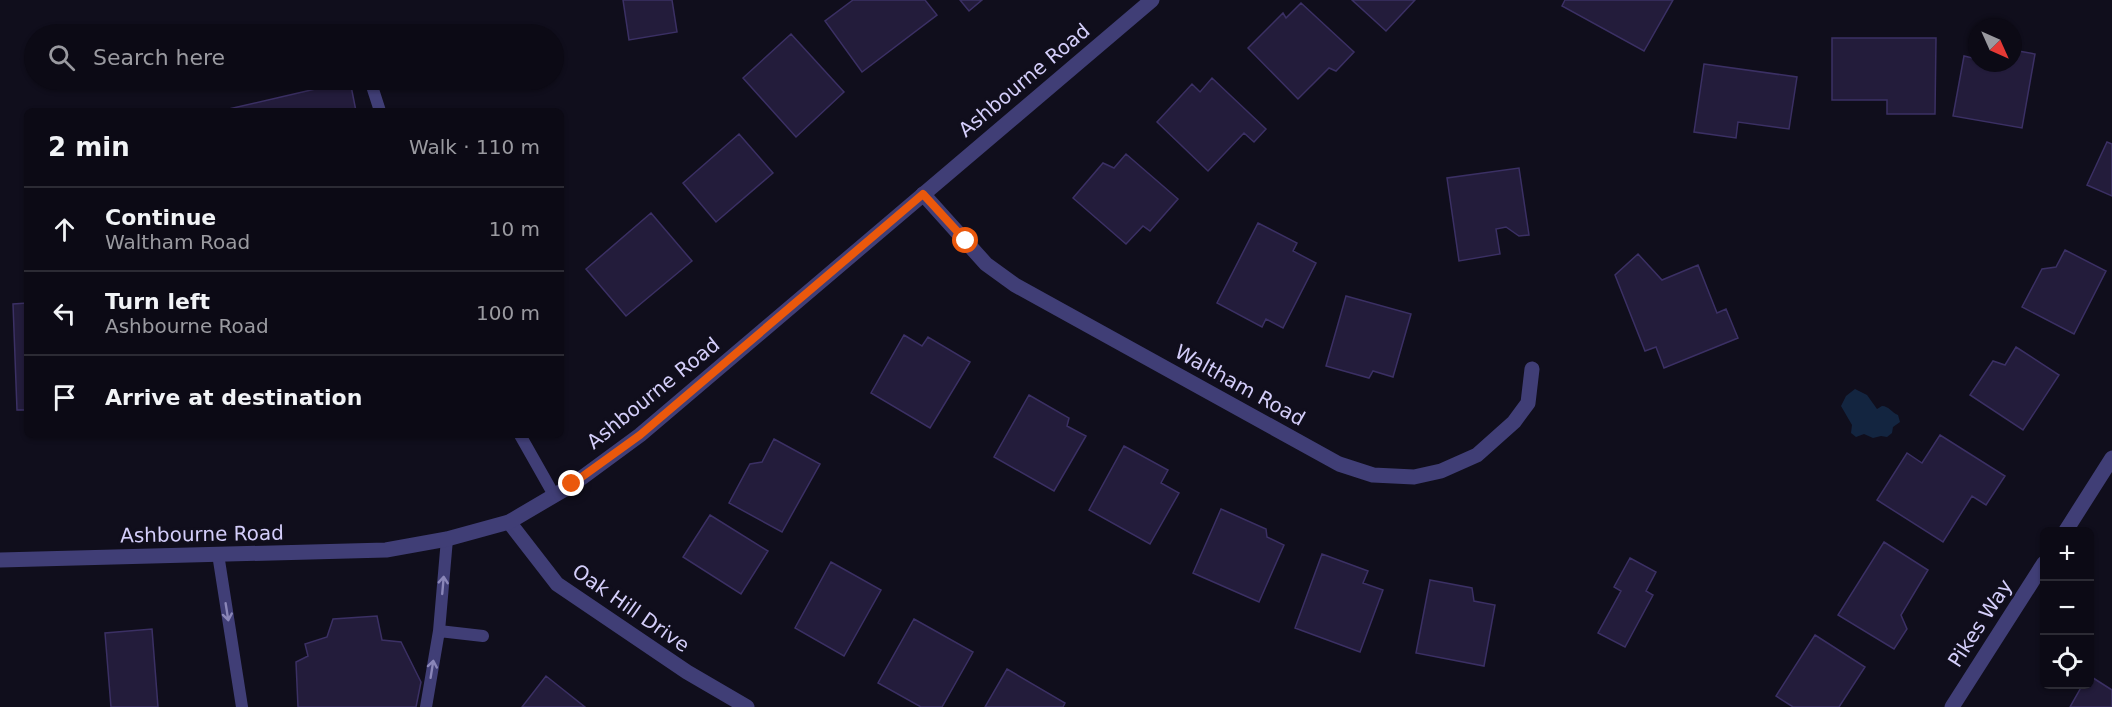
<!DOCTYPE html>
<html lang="en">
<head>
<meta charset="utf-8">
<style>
  :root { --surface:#0c0a15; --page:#15131e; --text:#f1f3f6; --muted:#9a9aa0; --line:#2c2b34 }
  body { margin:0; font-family:"DejaVu Sans",sans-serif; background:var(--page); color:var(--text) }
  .controls { position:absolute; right:18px; bottom:18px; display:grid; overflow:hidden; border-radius:9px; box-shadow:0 2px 4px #0004 }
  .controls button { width:54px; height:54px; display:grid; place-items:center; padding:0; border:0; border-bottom:2px solid var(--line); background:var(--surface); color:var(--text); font:30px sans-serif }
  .compass { position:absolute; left:1968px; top:18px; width:54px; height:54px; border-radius:50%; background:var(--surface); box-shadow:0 2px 4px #0004; rotate:135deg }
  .stop { position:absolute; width:18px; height:18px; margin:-14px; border:4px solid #ea580c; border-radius:50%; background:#fff }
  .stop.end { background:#ea580c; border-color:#fff; box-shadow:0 2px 6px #0008 }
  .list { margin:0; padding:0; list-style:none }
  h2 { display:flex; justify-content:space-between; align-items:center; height:78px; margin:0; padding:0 24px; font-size:26px }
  h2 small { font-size:20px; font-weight:400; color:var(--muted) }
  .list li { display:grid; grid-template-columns:39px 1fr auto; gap:18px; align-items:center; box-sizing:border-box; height:84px; padding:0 24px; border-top:2px solid var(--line) }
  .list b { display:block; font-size:22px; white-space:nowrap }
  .list p { margin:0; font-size:20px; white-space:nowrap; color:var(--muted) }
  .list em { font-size:20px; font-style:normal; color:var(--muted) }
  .icon { flex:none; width:33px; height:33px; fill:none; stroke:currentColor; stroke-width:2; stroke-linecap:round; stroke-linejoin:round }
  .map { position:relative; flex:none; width:2112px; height:707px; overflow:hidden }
  .search { position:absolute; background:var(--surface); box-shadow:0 2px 4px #0004; left:24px; top:24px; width:540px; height:66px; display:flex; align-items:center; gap:15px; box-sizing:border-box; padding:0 21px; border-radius:33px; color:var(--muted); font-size:22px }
  .panel { position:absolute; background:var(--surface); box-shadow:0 2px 4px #0004; left:24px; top:108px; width:540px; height:330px; border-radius:9px }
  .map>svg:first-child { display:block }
  .water { fill:#132540 }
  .building { fill:#231c3b; stroke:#3b3064; stroke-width:1.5 }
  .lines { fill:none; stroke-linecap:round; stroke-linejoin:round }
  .service { stroke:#403e76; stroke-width:12 }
  .minor { stroke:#403e76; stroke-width:15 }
  .tertiary { stroke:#403e76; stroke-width:15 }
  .oneway { stroke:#8a86b8 }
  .route { stroke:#ea580c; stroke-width:8 }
  .labels { text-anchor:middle; stroke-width:6; stroke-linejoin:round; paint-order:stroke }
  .street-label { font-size:20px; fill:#d4cefa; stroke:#100e1c }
</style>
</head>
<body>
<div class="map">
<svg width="2112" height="707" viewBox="0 0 2112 707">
  <rect width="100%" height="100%" fill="#100e1c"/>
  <path class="water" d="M1855 389 1867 395 1877 409 1882 406C1889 406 1892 413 1898 415L1900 422 1893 427 1892 433 1887 437 1881 436 1873 438 1864 434 1856 437 1851 433 1852 425 1841 406 1846 396Z"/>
  <path class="building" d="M623 0H672L677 32 629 40Z
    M853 0H925L937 15 862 72 825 21Z
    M960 0H982L969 11Z
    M1352 0H1415L1386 31Z
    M1565 0H1673L1644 51 1562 6Z
    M1301 3 1354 52 1336 71 1329 68 1298 99 1248 48 1283 13 1286 18Z
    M791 34 844 92 796 137 743 78Z
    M1832 38H1936L1935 114H1887V100H1832Z
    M2013 50 2035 54 2022 128 1953 116 1964 56 1977 59V63H2013Z
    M1704 64 1797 77 1789 129 1738 122 1736 138 1694 132Z
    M1212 78 1266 129 1254 142 1244 133 1208 171 1157 122 1192 84 1200 92Z
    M350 81 356 111H220Z
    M739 134 773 173 716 222 683 183Z
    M2107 142 2112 144V196L2087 185Z
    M1126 154 1178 199 1150 231 1143 226 1126 244 1073 198 1103 163 1114 168Z
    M1519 168 1529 235 1519 236 1506 227 1496 229 1500 254 1459 261 1447 178Z
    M651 213 692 261 626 316 586 269Z
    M1258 223 1297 243 1293 251 1316 263 1283 328 1266 319 1262 327 1217 303Z
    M2065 250 2106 271 2074 334 2022 307 2042 269 2056 267Z
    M1638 254 1662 280 1698 265 1717 313 1726 309 1738 338 1664 368 1656 347 1645 351 1615 275Z
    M1346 296 1411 314 1393 377 1373 371 1369 378 1326 366Z
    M27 303V410H17L13 304Z
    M904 335 922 346 928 337 970 362 930 428 871 393Z
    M2016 347 2059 375 2023 430 1970 395 1993 361 2005 365Z
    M1029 395 1069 418 1067 426 1086 436 1054 491 994 457Z
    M1940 435 2005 476 1986 505 1972 496 1943 542 1877 500 1907 453 1922 463Z
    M774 439 820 464 782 532 729 503 750 464 762 462Z
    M1124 446 1168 470 1161 483 1179 493 1150 544 1089 510Z
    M1221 509 1266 529 1267 537 1284 545 1259 602 1193 573Z
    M710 515 768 551 741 594 683 557Z
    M1884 542 1928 570 1901 615 1907 629 1894 649 1838 615Z
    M1322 554 1368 571 1363 583 1383 590 1360 652 1295 628Z
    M1630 558 1656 572 1646 591 1653 595 1625 647 1598 633 1621 591 1614 587Z
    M831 562 881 590 844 656 795 628Z
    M1430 580 1472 588 1474 601 1495 605 1484 666 1416 653Z
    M377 616 382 640 401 642 421 682 416 707H298L296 662 308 656 305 644 327 637 333 619Z
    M914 619 973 652 942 707H921L878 683Z
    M152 629 158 707H111L105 633Z
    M1815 635 1865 667 1839 707H1793L1776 696Z
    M1007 669 1065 703 1063 707H985Z
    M546 676 585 707H522Z
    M2090 676 2112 690V707H2070L2083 684H2090Z"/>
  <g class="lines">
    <path class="service" d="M300 34 307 31 312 34
      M370 80 380 111
      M520 435 554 495
      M218 554 242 707
      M439 631 483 636
      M426 707 439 631 447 539"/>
    <path class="minor" d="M923 194 986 264 1015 285 1339 464 1373 475 1414 477 1441 471 1477 455 1514 422 1528 403 1532 369
      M509 522 557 584 687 672 747 707
      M2065 532 2112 458
      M1952 707 2044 563"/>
    <path class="tertiary" d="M0 560 386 550 447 539 509 522 572 485 640 435 1152 0"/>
  </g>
  <defs><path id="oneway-shaft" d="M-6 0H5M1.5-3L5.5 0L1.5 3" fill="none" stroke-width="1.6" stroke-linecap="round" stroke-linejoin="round" transform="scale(1.5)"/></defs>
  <g class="oneway">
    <use href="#oneway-shaft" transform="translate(443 585) rotate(-85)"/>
    <use href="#oneway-shaft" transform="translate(227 612) rotate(81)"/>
    <use href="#oneway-shaft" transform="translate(432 669) rotate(-81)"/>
  </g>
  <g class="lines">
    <path class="route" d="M572 484 640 435 923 194 966 241"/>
  </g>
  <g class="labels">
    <g class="street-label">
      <text transform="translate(1024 80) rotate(-40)" y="7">Ashbourne Road</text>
      <text transform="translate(1240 385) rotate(29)" y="7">Waltham Road</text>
      <text transform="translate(653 393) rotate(-39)" y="7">Ashbourne Road</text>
      <text transform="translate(202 534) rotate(-1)" y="7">Ashbourne Road</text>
      <text transform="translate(631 608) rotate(35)" y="7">Oak Hill Drive</text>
      <text transform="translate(1980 623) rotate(-57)" y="7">Pikes Way</text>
    </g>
  </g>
</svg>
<div class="controls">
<button>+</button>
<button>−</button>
<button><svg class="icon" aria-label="locate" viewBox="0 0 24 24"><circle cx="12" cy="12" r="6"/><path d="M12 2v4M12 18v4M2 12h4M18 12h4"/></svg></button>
</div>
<svg class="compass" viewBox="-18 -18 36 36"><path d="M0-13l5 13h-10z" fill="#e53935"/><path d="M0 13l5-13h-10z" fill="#9a9aa0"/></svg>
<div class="stop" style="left:966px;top:241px"></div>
<div class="stop end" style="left:572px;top:484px"></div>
<div class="search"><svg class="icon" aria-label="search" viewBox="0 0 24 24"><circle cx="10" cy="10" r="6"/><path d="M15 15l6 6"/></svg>Search here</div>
<section class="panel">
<h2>2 min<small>Walk · 110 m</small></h2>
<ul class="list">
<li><svg class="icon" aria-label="ahead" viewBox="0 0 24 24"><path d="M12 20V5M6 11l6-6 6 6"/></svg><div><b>Continue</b><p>Waltham Road</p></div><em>10 m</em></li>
<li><svg class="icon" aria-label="left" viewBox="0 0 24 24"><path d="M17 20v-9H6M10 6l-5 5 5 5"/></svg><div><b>Turn left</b><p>Ashbourne Road</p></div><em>100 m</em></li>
<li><svg class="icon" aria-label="arrive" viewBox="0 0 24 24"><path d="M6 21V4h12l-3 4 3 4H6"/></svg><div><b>Arrive at destination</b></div></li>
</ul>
</section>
</div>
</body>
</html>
